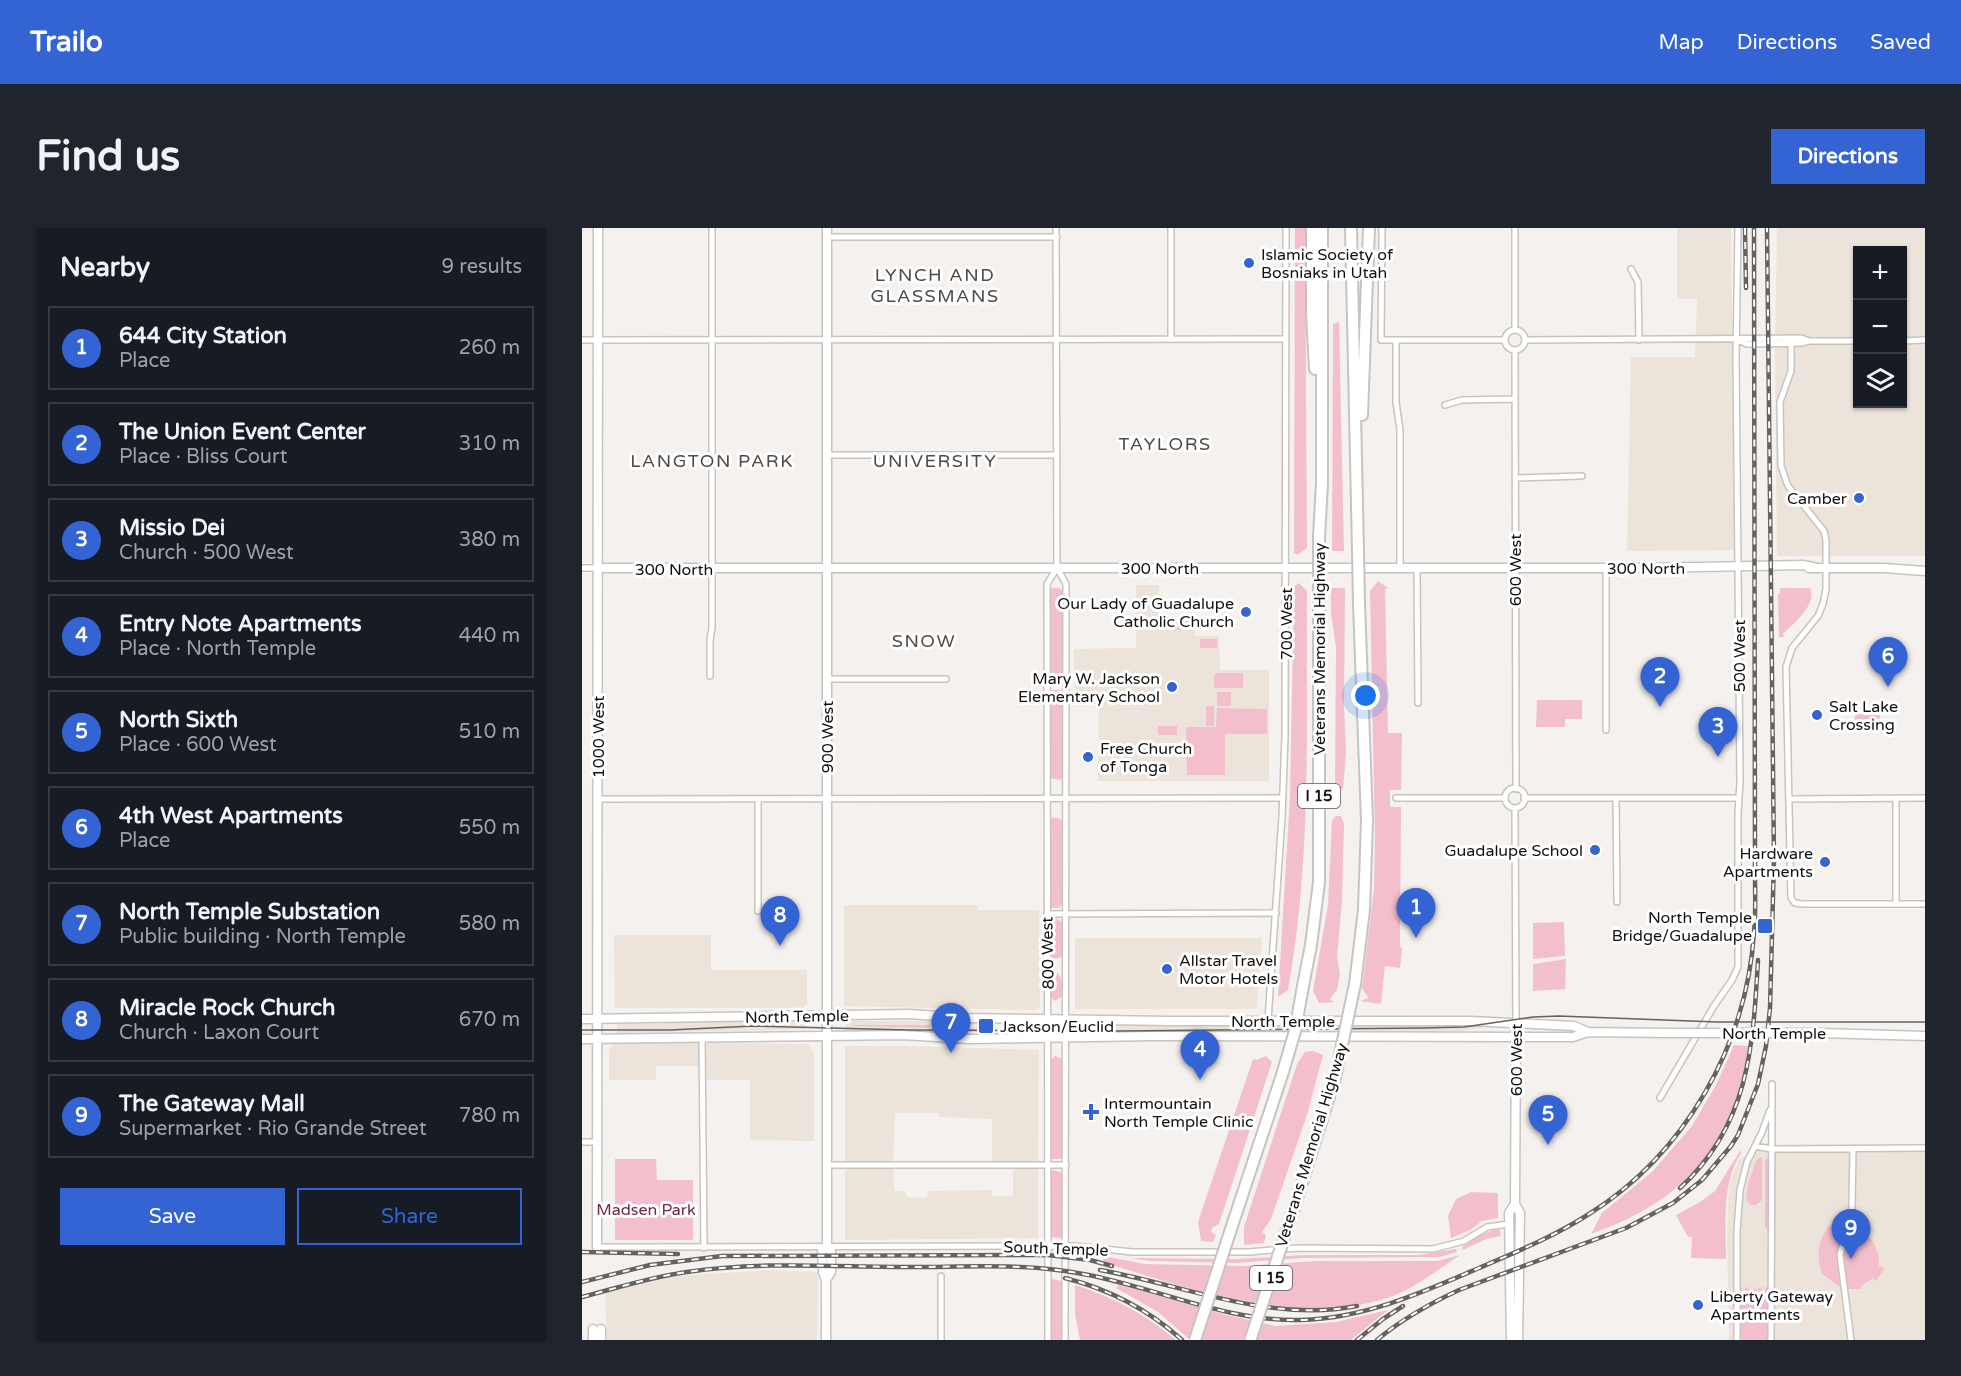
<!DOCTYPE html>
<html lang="en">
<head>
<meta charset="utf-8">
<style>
  :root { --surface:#171b24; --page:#20242c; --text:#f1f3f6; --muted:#9ea1a6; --line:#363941; --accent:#3463d3 }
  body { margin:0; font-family:"Varela Round",sans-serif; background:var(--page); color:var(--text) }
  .controls { position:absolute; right:18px; top:18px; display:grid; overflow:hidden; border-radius:0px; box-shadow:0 2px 4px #0004 }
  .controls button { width:54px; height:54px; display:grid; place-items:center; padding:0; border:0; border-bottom:2px solid var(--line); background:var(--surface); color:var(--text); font:30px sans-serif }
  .you { position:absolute; left:784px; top:468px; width:21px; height:21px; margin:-15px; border:4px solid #fff; border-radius:50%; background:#1a73e8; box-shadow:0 0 0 9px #1a73e833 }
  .badge { display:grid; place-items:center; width:39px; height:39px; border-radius:50%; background:var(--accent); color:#fff; font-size:20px; font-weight:700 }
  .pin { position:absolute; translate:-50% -50px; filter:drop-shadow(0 2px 3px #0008) }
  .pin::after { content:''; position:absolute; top:32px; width:21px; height:18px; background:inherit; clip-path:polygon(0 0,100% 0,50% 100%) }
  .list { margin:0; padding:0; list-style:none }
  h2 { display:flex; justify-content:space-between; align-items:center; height:78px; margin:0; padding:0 24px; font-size:26px }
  h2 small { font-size:20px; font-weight:400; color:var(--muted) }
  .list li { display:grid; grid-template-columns:39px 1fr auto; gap:18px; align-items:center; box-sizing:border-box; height:84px; margin:0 12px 12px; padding:0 12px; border:2px solid var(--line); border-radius:0px }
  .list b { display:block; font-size:22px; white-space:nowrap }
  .list p { margin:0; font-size:20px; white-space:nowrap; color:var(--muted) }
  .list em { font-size:20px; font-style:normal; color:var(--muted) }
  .actions { display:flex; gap:12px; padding:18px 24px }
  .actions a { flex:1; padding:14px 0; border:2px solid var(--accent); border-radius:0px; text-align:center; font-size:21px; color:var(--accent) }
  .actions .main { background:var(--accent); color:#fff }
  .icon { flex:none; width:33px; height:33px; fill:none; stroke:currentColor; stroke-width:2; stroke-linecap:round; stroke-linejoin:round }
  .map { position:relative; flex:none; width:1343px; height:1112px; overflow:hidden; border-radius:0px }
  header { display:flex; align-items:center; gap:36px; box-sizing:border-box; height:84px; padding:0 30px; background:var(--accent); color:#fff }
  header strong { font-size:28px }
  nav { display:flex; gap:33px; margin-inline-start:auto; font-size:21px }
  .intro { display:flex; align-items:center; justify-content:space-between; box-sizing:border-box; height:144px; padding:0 36px }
  h1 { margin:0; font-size:42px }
  .button { padding:15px 27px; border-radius:0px; background:var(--accent); color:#fff; font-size:21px; font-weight:700 }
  main { display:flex; gap:36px; padding:0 36px }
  aside { flex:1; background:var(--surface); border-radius:0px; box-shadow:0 2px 4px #0004 }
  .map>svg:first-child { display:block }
  .built { fill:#ece3da; fill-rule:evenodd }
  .green { fill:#f3bfcd }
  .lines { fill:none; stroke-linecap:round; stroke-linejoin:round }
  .street-casing { stroke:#c7c4c0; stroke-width:8 }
  .secondary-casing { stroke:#c7c4c0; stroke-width:11 }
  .highway-casing { stroke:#c7c4c0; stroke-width:14 }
  .street { stroke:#fff; stroke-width:5 }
  .secondary { stroke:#fff; stroke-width:8 }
  .highway { stroke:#fff; stroke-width:10 }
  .tram { stroke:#656361; stroke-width:1.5 }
  .rail-casing { stroke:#656361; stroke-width:4.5 }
  .rail { stroke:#fff; stroke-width:2; stroke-dasharray:7; stroke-linecap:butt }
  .secondary-bridge-casing { stroke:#c7c4c0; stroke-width:11; stroke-linecap:butt }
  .highway-bridge-casing { stroke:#c7c4c0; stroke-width:14; stroke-linecap:butt }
  .secondary-bridge { stroke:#fff; stroke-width:8 }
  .highway-bridge { stroke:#fff; stroke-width:10 }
  .poi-dot { fill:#3463d3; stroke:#fff; stroke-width:2 }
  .labels { text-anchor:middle; stroke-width:6; stroke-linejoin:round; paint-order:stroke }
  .shield { fill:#fff; stroke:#595858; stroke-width:1.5 }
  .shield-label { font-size:15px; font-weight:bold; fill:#121110 }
  .poi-label { font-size:16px; fill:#121110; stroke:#fff; text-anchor:start }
  .street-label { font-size:16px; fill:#121110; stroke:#fff }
  .park-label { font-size:16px; fill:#6e2841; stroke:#fff }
  .neighbourhood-label { font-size:18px; letter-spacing:1.5px; fill:#4c4946; stroke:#fff }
</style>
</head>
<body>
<header>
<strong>Trailo</strong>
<nav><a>Map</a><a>Directions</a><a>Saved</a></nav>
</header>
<div class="intro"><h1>Find us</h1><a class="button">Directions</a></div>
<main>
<aside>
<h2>Nearby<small>9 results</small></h2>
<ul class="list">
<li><span class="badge">1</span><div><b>644 City Station</b><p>Place</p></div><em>260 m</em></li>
<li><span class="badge">2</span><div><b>The Union Event Center</b><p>Place · Bliss Court</p></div><em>310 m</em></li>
<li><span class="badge">3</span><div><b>Missio Dei</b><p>Church · 500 West</p></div><em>380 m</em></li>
<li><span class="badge">4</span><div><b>Entry Note Apartments</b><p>Place · North Temple</p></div><em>440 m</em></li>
<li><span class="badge">5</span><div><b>North Sixth</b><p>Place · 600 West</p></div><em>510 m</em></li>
<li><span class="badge">6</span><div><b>4th West Apartments</b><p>Place</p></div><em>550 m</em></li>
<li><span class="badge">7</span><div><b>North Temple Substation</b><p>Public building · North Temple</p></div><em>580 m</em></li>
<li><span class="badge">8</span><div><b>Miracle Rock Church</b><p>Church · Laxon Court</p></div><em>670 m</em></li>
<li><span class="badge">9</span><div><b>The Gateway Mall</b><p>Supermarket · Rio Grande Street</p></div><em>780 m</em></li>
</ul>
<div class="actions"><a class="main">Save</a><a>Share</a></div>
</aside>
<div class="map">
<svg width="1343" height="1112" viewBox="0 0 1343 1112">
  <rect width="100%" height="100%" fill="#f5f1ee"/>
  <path class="built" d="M1095 0H1149L1152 322 1045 323 1049 129H1113L1115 71H1095Z
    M1195 0H1343V328H1195L1193 128ZM1276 22H1320V176H1276Z
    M554 357H577L576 391H612L613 408H637L638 442H687V553H516L517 476 493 475 492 421 554 420Z
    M262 677H395L396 682H457L458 778 454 782 262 778Z
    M32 707H129V742H225V775L221 780H33Z
    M493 710H680L675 778 673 781H493Z
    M120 792 223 793 224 801 35 805V796H76Z
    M263 793H455V805L264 802ZM352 796H453L454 800H352ZM271 797H348L347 800Z
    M492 793 841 795 902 799 878 803 492 805Z
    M34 814 226 816 232 824V913L168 912V852H125L124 838H74V852H27V822Z
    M263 818H324L457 822 456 933H410V891L357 889 356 885H313L311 933 312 963H323L324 969 345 970 346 963 410 962V968H431V941H456V1010L263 1012Z
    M1343 918V1112H1147L1145 1004 1147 957 1157 931 1181 920Z
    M184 1042 236 1044 235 1112H25L23 1064 96 1048Z"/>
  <path class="green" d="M713 0H723L725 320 716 327 712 325Z
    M757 94 762 323H750L751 96Z
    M796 353 806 360 803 361 806 505H820L819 562H808V579H819L818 719 820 720 818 740 803 738 799 776 778 773 787 770 780 761 792 660 793 610 788 363Z
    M717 355 725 363C724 496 730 630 706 762L696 769 708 569 712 359Z
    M470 360H477L481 363V446L478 450 468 449 467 363Z
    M749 360H763L762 478 764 524 761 561 753 559 754 420 749 385Z
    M1198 360H1228C1235 377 1213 394 1201 406L1202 409H1197L1196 366H1198Z
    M590 392H611V401L590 402Z
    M618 411H635V420H618Z
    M635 445H661V460H632V448Z
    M470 462H478L481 465V548L478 552 468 550 467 466Z
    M635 464H649V478H635Z
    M955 472H1000V491H983V499H954Z
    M624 478H632V498H624Z
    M635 480 685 481V506H643V547H605L604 499H634Z
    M1273 486H1298V500H1273Z
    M595 498V507H576V498Z
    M754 588H759L762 596 760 672 755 729 758 746 755 762 748 771 752 774 737 775 731 763 746 677 750 592Z
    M470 590H477L481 594V675L477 680H469L468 677V591Z
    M472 689 480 694 481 725 480 729 470 731 468 729V690Z
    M982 694 983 728 951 731V695Z
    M984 731 983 761 951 763V736Z
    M471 742C481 747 482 759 479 769L473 773 468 768V753Z
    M271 797H348V800L271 798Z
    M1152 817 1166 818C1152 917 1103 973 1009 1006L1020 985 1070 944 1110 898 1134 857Z
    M731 823 741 827 725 887 689 991 680 1004 684 1007 682 1015 662 1017V999L715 836 723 824Z
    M473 828 479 830 481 835V927L478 931H469L468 928V833Z
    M684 828 690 834 637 996 630 1000 629 1004 634 1007 631 1014 619 1013 616 994 671 831 675 832Z
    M1158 923 1160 924C1139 954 1144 997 1144 1031L1109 1030 1110 1009H1106L1094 987 1118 974 1133 963Z
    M1180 929V972L1174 977H1169L1164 972 1166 955 1175 931Z
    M33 931H74L75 952H111V1012H33Z
    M1183 931H1186V1001L1183 1000Z
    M471 942 479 944 481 950V1007L478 1010 468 1009V945Z
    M889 964 916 965V990L900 993 890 1001 869 1010 866 988 874 971Z
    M1256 991H1268L1272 993C1273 996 1272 1000 1275 1002 1277 1005 1281 1005 1284 1007 1294 1014 1297 1026 1297 1038L1303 1040 1294 1053 1291 1050 1279 1058 1280 1061H1261L1240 1046C1233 1025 1236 1004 1256 991Z
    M914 1001 918 1002 919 1008 904 1011 881 1022 880 1019 898 1007Z
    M874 1021 875 1024 858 1029 722 1030 653 1035 568 1033 516 1025 549 1030 655 1031 723 1027H837Z
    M878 1027C860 1039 835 1058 816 1066 728 1102 606 1061 521 1034L522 1028 563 1036 663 1038 733 1033H855Z
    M470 1051 480 1053 481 1055V1112H469L468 1052Z
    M493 1057C531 1069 563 1086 594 1112H498L493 1086Z
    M537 1057 645 1087 693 1098 754 1094 806 1082 769 1112H608L576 1084 534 1060Z
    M1157 1059 1160 1060V1072H1163V1059L1167 1060V1072L1168 1061H1175L1176 1072V1060L1180 1059V1072H1183V1060L1186 1059V1112H1157Z"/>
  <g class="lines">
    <defs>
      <path id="street" d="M474 0 475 340 484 356 483 1112
        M800 0 799 112H922
        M933 0V102
        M245 9H475
        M1049 41 1056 54 1057 112
        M923 112a10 10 0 1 1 20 0a10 10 0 1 1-20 0Z
        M589 111V0
        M0 112 704 111
        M814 112V174L818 202V340
        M943 112 1219 110 1228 113H1276
        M1156 112 1165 116 1219 115 1227 113
        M1320 113 1343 112
        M1209 115V143L1198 174 1199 238 1206 258 1242 303 1244 312V361L1241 376 1236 388 1210 420 1204 439 1209 670 1213 675 1220 676H1343
        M933 122 934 561
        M863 177 880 172 933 171
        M245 227H475
        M933 250 1000 248
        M0 340H16
        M835 340 836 475
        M1024 340V502
        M128 448V412L130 400V0
        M245 451H364
        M923 570a10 10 0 1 1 20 0a10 10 0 1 1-20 0Z
        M814 570H923
        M942 570H1156
        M1034 570 1035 674
        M1314 570V676
        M16 571 701 570
        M1208 571 1343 570
        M933 580 934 796
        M176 683V571
        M465 686 694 685
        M686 792 700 589 703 508 704 0
        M120 809 122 1020
        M1078 870 1132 778 1150 752 1156 739V585L1158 554 1154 129 1156 0
        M0 914H15
        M1173 918 1189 921 1343 920
        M245 937H484
        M15 1019 494 1018 550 1024H667L715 1020 851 1021 882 1013 905 999 927 996
        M359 1048V1112
        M466 1112 465 356 475 340
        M1155 1112V1003L1158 962 1165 934 1180 904 1188 882
        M1189 1112 1190 856
        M1269 1112 1258 1027 1270 979 1271 921"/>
      <path id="secondary" d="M16 340H1061L1221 337 1231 339
        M1227 340H1302L1343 343
        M0 791 327 786 383 790 588 793H889L992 798 1006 804 1085 805
        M1238 805 1343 808
        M0 811 321 807 387 811 571 808 991 809 1006 804
        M933 976 938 985 936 1112
        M15 1019 16 0
        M244 1052 249 1044V1023L245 1018
        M11 1101V1112
        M19 1101V1112
        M244 1112V1052L241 1044 240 1023 245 1018V0
        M929 1112 927 985 933 976 934 796"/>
      <path id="highway" d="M730 0V87L733 141
        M769 0 776 323
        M780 187 787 0
        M737 309 740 255V0
        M773 756 782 682 785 592 777 376
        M721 758 729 717 737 654V376
        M709 989 753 850
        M648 1004 700 847"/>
    </defs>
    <use href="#street" class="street-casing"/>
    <use href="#secondary" class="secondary-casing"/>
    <use href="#highway" class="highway-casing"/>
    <use href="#street" class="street"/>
    <use href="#secondary" class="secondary"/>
    <use href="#highway" class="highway"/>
    <path class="tram" d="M0 802H88L171 798 326 802 537 803 841 800 882 799 951 789 977 788 1135 794H1343"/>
    <defs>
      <path id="rail" d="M1163 0 1164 60
        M1098 960C1167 897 1171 819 1176 732
        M0 1024 96 1026
        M518 1042C602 1057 688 1095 775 1078
        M483 1050C526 1061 567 1082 600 1112
        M0 1054 68 1037 140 1028 466 1027 508 1032 530 1038
        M0 1069C35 1060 69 1049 105 1044 178 1033 254 1039 328 1039 386 1039 444 1035 501 1046 573 1059 644 1094 719 1092 783 1090 839 1065 897 1040 934 1024 973 1008 1007 986 1103 926 1165 817 1172 704 1174 685 1173 666 1173 647L1172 0
        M775 1112 801 1091 821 1078
        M795 1112C820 1091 847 1076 877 1062L1044 1000 1091 975 1120 952 1149 918 1156 907 1176 856 1184 818 1188 780 1192 631 1185 0"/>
    </defs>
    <use href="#rail" class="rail-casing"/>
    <use href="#rail" class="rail"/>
    <defs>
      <path id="secondary-bridge" d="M1085 805H1238"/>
      <path id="highway-bridge" d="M776 323 777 376
        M737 376V309
        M700 847 713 803 721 758
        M753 850 773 756
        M669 1110 709 989
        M613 1112 648 1004"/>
    </defs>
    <use href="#secondary-bridge" class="secondary-bridge-casing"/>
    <use href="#highway-bridge" class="highway-bridge-casing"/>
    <use href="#secondary-bridge" class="secondary-bridge"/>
    <use href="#highway-bridge" class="highway-bridge"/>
  </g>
  <g class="poi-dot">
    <circle cx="667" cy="35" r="6"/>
    <circle cx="1277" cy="270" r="6"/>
    <circle cx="664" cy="384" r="6"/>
    <circle cx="590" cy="459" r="6"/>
    <circle cx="1235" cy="487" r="6"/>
    <circle cx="506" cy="529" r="6"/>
    <circle cx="1013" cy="622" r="6"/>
    <circle cx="1243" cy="634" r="6"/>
    <rect x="1175" y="690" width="16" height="16" rx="3"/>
    <circle cx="585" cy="741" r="6"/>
    <rect x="396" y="790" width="16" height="16" rx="3"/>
    <path d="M506 875h6v6h6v6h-6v6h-6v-6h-6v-6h6z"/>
    <circle cx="1116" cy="1077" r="6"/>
  </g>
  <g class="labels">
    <g class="shield">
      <rect x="716" y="556" width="42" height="24" rx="4.5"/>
      <rect x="668" y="1038" width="42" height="24" rx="4.5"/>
    </g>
    <g class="shield-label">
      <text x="737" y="573">I 15</text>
      <text x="689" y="1055">I 15</text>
    </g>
    <g class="poi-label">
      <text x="679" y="32">Islamic Society of<tspan x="679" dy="18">Bosniaks in Utah</tspan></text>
      <text x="1265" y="276" text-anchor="end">Camber</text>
      <text x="652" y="381" text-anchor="end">Our Lady of Guadalupe<tspan x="652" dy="18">Catholic Church</tspan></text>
      <text x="578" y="456" text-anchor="end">Mary W. Jackson<tspan x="578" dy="18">Elementary School</tspan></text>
      <text x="1247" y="484">Salt Lake<tspan x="1247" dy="18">Crossing</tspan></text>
      <text x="518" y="526">Free Church<tspan x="518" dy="18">of Tonga</tspan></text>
      <text x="1001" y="628" text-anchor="end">Guadalupe School</text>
      <text x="1231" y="631" text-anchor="end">Hardware<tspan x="1231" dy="18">Apartments</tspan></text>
      <text x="1170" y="695" text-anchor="end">North Temple<tspan x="1170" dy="18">Bridge/Guadalupe</tspan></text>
      <text x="597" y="738">Allstar Travel<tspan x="597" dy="18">Motor Hotels</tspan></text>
      <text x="418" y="804">Jackson/Euclid</text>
      <text x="522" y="881">Intermountain<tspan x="522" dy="18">North Temple Clinic</tspan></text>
      <text x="1128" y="1074">Liberty Gateway<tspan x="1128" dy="18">Apartments</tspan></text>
    </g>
    <g class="street-label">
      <text x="578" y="346">300 North</text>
      <text x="1064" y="346">300 North</text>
      <text x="92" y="347">300 North</text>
      <text transform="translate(933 342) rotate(-90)" y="6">600 West</text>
      <text transform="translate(704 396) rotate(-90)" y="6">700 West</text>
      <text transform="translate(737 421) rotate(-90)" y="6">Veterans Memorial Highway</text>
      <text transform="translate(1157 428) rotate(-90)" y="6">500 West</text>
      <text transform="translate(16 509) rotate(-90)" y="6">1000 West</text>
      <text transform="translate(245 509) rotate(-90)" y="6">900 West</text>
      <text transform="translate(465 725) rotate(-91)" y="6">800 West</text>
      <text transform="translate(215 788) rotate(-1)" y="6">North Temple</text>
      <text x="701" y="799">North Temple</text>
      <text x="1192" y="811">North Temple</text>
      <text transform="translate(934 832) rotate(-90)" y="6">600 West</text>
      <text transform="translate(729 917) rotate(-73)" y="6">Veterans Memorial Highway</text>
      <text transform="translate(474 1020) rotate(2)" y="6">South Temple</text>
    </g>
    <g class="park-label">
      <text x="64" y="987">Madsen Park</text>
    </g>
    <g class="neighbourhood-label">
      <text x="353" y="53">LYNCH AND<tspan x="353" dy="21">GLASSMANS</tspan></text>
      <text x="583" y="222">TAYLORS</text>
      <text x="130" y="239">LANGTON PARK</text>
      <text x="353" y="239">UNIVERSITY</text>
      <text x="342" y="419">SNOW</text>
    </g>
  </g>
</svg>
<div class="controls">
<button>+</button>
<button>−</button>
<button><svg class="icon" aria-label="layers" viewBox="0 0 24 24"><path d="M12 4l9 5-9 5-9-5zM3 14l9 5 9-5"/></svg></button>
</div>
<div class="you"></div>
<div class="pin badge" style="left:834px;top:710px">1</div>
<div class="pin badge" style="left:1078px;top:479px">2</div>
<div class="pin badge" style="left:1136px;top:529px">3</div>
<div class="pin badge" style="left:618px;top:852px">4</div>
<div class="pin badge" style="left:966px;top:917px">5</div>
<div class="pin badge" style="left:1306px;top:459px">6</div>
<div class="pin badge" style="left:369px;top:825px">7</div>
<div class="pin badge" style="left:198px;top:718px">8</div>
<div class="pin badge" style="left:1269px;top:1031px">9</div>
</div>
</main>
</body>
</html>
